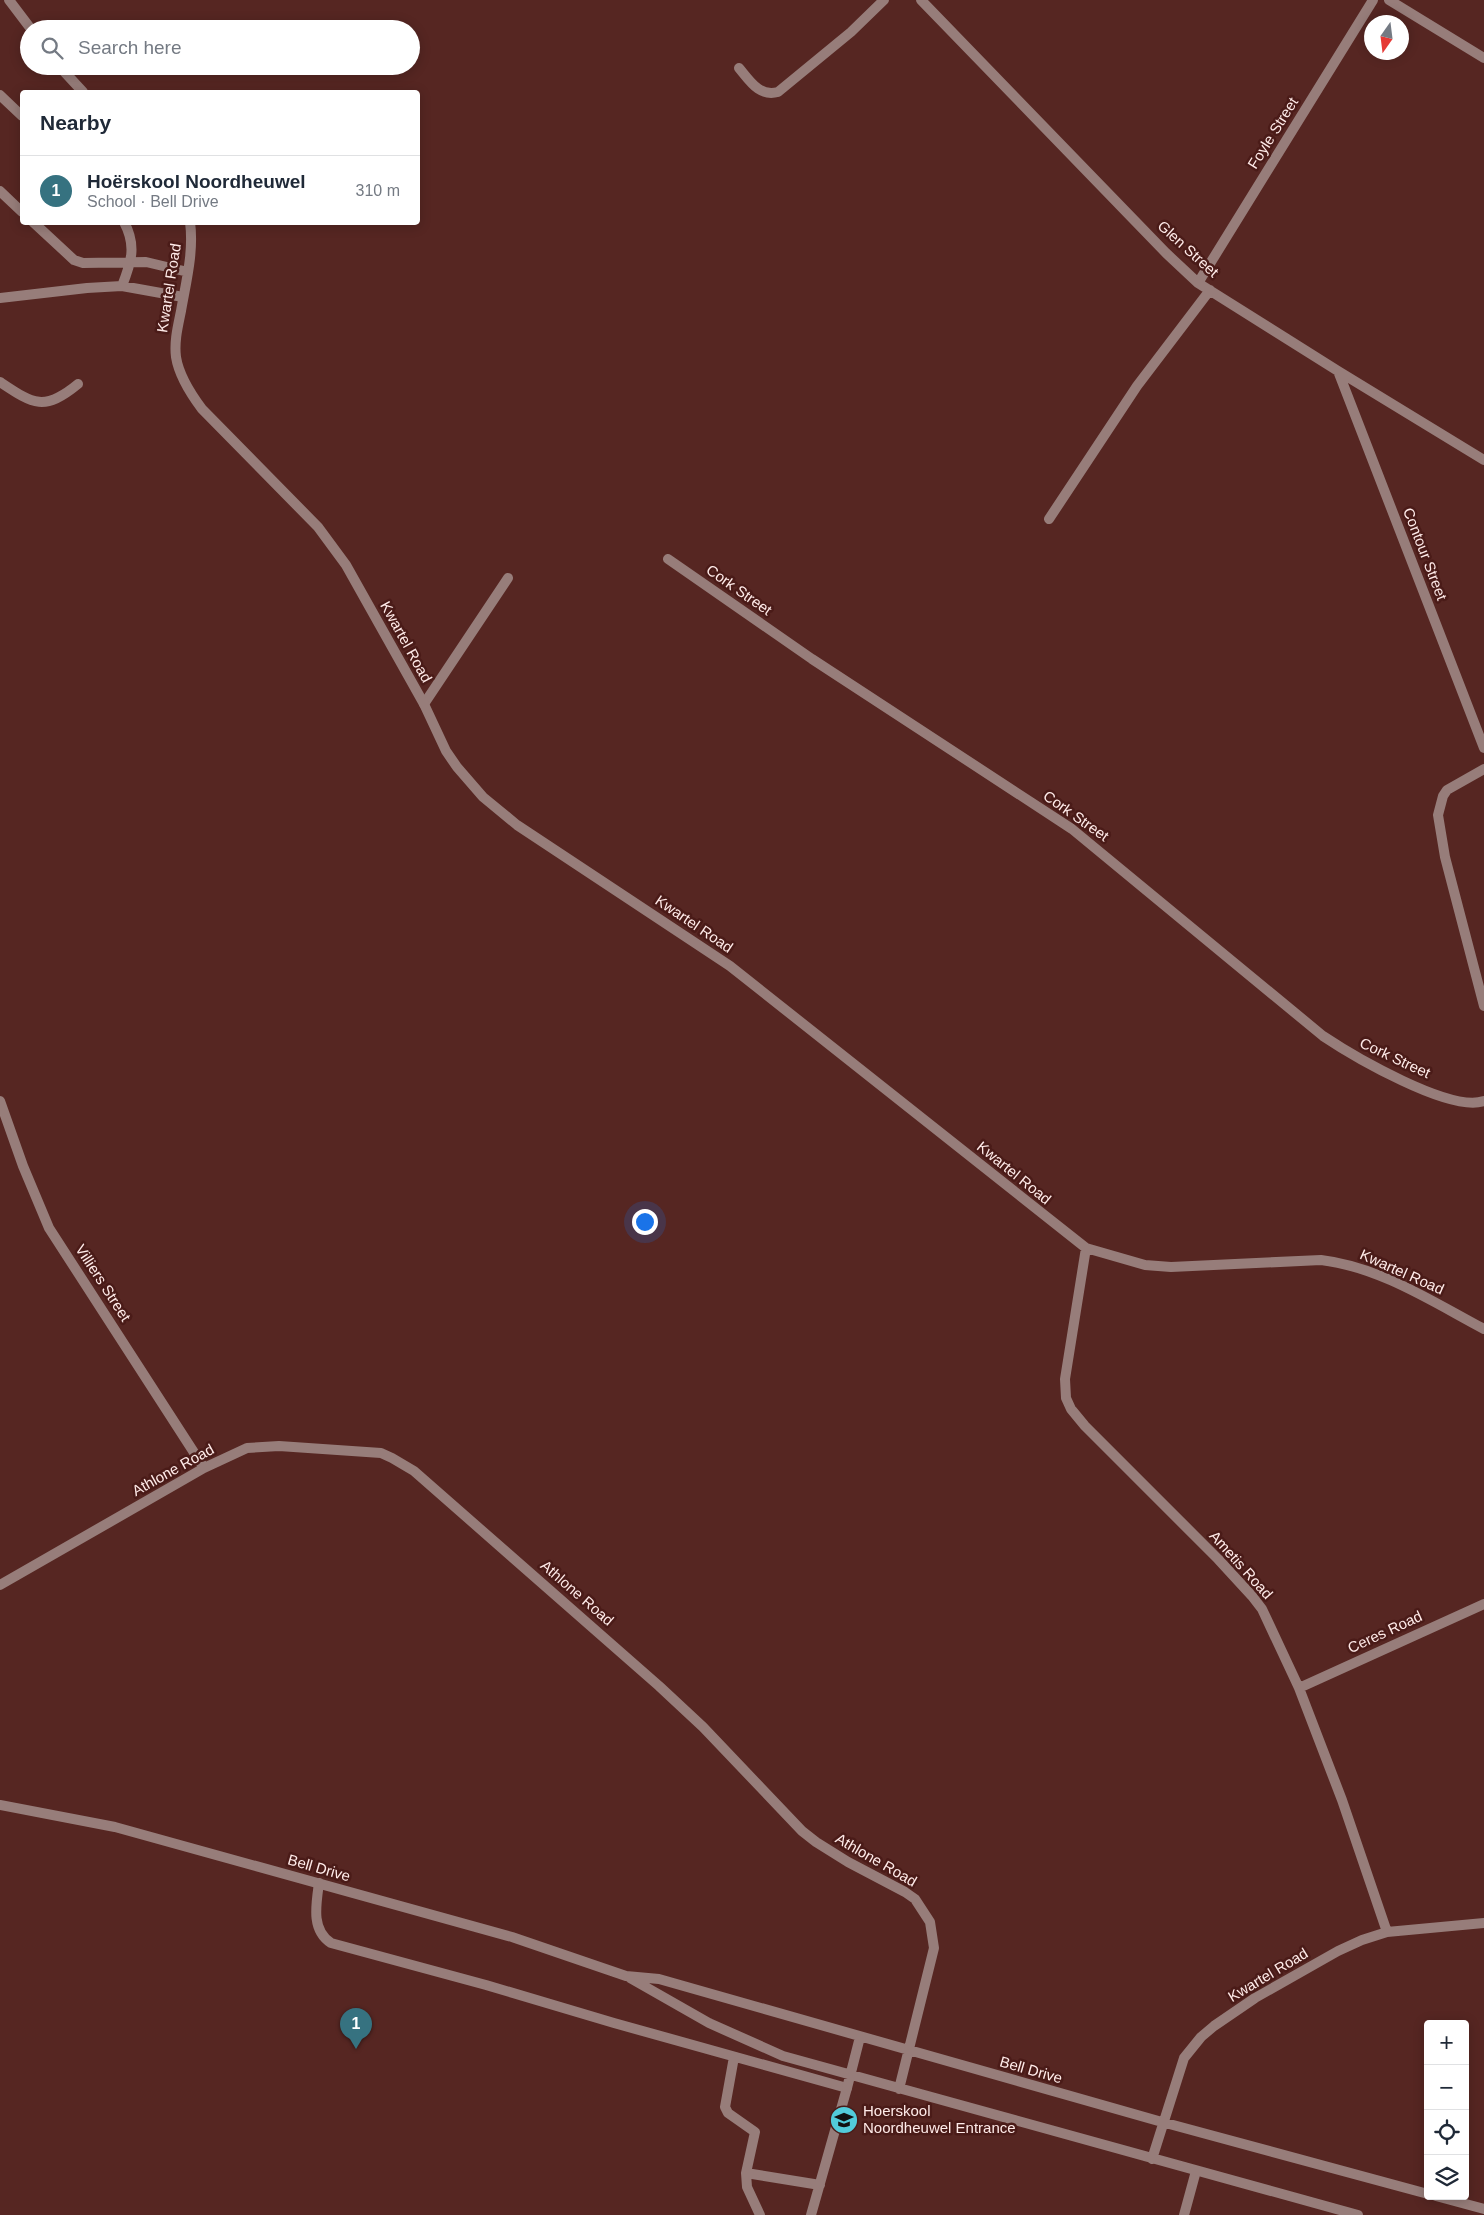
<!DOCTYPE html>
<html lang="en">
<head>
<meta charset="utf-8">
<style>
  :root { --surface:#fff; --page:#f2f2f3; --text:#1f2937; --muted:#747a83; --line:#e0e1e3; --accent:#367280 }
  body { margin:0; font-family:Helvetica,sans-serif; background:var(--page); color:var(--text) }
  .controls { position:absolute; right:15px; bottom:15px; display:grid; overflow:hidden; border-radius:5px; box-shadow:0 2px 12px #0003 }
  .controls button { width:45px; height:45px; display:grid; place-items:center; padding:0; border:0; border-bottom:1px solid var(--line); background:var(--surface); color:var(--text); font:25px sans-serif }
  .compass { position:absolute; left:1364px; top:15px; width:45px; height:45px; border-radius:50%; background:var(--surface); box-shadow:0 2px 12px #0003; rotate:194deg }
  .you { position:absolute; left:644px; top:1221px; width:18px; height:18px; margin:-12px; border:4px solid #fff; border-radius:50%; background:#1a73e8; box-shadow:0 0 0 8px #1a73e833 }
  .badge { display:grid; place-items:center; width:32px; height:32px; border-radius:50%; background:var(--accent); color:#fff; font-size:16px; font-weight:700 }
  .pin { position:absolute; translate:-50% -41px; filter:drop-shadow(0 1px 2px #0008) }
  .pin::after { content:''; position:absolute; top:26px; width:18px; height:15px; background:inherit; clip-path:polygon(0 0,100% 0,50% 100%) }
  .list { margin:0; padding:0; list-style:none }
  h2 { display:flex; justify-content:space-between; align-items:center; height:65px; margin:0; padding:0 20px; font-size:21px }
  h2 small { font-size:16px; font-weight:400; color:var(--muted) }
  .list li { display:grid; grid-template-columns:32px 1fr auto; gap:15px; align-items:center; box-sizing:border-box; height:70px; padding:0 20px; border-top:1px solid var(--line) }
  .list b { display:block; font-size:19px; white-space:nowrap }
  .list p { margin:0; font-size:16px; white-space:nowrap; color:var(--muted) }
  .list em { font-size:16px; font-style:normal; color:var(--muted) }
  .icon { flex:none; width:28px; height:28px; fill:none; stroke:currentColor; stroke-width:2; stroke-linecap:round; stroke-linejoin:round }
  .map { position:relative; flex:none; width:1484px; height:2215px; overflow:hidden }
  .search { position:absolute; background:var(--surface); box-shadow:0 2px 12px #0003; left:20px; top:20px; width:400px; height:55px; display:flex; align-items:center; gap:12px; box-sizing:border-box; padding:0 18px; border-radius:28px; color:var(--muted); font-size:19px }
  .panel { position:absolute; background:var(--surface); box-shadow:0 2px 12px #0003; left:20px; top:90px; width:400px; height:135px; border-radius:5px }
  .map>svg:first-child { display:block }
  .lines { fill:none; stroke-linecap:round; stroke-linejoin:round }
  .service { stroke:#977d7a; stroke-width:10 }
  .minor { stroke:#977d7a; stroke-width:10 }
  .labels { text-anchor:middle; stroke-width:5; stroke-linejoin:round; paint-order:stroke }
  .street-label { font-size:15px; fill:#ffebe9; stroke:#4a1b18 }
  .poi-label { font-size:15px; fill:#ffebe9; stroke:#4a1b18; text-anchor:start }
</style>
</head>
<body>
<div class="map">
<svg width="1484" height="2215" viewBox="0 0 1484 2215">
  <rect width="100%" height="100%" fill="#562622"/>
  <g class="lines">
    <path class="service" d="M739 68C750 81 759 97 778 92L851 32 884 0
      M424 704 508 578
      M319 1883C316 1905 311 1930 331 1943L486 1985 614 2023 847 2088 811 2215
      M734 2057 725 2107 728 2113 755 2132 746 2173 747 2187 760 2215
      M746 2173 820 2185
      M1184 2215 1196 2171"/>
    <path class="minor" d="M9 0 31 29
      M921 0 1166 253 1198 283 1338 371 1484 460
      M1389 0 1484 58
      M59 66 83 92
      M0 95 22 116
      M0 191 22 212
      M33 222 74 260 83 263 146 262 188 272
      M190 222C194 252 186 282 181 311 178 326 174 341 176 357 179 376 190 393 202 409L318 527 346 565 424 704 446 751 457 767 483 797 517 825 730 966 1086 1248 1145 1265 1171 1267 1321 1260C1380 1267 1433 1302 1484 1329
      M1198 283 1373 0
      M122 286C131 263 137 246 124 222
      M0 298 87 288 122 286 183 297
      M1338 371 1484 748
      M0 382C33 404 44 412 78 384
      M1049 519 1137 386 1210 290
      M668 559 812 659 1072 829 1323 1036C1353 1056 1450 1113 1484 1101
      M1484 769 1447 790 1443 796 1438 815 1445 857 1484 1006
      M0 1101 23 1166 49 1228 204 1468
      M1086 1248 1065 1379 1066 1398 1071 1409 1085 1426 1218 1559 1252 1596 1262 1609 1299 1688 1342 1800 1387 1932
      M0 1585 204 1468 247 1448 279 1446 381 1453 392 1458 414 1471 659 1686 703 1727 802 1831 816 1842 848 1862 905 1892 915 1899 930 1922 934 1948 899 2089
      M1299 1688 1484 1604
      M0 1805 115 1827 512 1937 626 1976 659 1979 1162 2122 1428 2194
      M630 1978 709 2023 783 2056 1358 2215
      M847 2088 860 2037
      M1152 2159 1184 2058 1201 2037 1214 2026 1255 1998 1338 1951 1362 1940 1387 1932 1484 1923
      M1436 2196 1484 2209"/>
  </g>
  <defs>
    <symbol id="school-disc" viewBox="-11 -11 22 22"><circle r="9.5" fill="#52cbda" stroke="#4a1b18"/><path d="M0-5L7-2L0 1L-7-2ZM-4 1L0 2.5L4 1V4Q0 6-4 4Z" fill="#111"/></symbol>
  </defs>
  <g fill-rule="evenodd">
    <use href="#school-disc" x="828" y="2104" width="32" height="32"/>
  </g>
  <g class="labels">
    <g class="street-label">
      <text transform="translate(1273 133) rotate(-58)" y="5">Foyle Street</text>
      <text transform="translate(1188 249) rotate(42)" y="5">Glen Street</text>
      <text transform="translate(169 288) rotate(-81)" y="5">Kwartel Road</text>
      <text transform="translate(1425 554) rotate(69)" y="5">Contour Street</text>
      <text transform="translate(739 590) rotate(35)" y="5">Cork Street</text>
      <text transform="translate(406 642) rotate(61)" y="5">Kwartel Road</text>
      <text transform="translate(1076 816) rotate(35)" y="5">Cork Street</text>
      <text transform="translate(694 924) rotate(34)" y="5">Kwartel Road</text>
      <text transform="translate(1395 1058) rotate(25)" y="5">Cork Street</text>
      <text transform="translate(1014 1173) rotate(39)" y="5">Kwartel Road</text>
      <text transform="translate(1402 1272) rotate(24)" y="5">Kwartel Road</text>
      <text transform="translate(103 1283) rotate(57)" y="5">Villiers Street</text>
      <text transform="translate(173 1470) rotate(-29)" y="5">Athlone Road</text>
      <text transform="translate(1241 1565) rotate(48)" y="5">Ametis Road</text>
      <text transform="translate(577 1593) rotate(41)" y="5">Athlone Road</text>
      <text transform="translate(1385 1632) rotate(-25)" y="5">Ceres Road</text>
      <text transform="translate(876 1860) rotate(30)" y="5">Athlone Road</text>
      <text transform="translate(319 1868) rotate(16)" y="5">Bell Drive</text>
      <text transform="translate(1268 1975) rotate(-31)" y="5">Kwartel Road</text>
      <text transform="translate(1031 2070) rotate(16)" y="5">Bell Drive</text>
    </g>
    <g class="poi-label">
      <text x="863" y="2116">Hoerskool<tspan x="863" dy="17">Noordheuwel Entrance</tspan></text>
    </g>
  </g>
</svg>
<div class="controls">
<button>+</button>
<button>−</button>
<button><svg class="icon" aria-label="locate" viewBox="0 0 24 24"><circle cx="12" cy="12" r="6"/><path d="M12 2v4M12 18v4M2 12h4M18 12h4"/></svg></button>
<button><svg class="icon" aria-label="layers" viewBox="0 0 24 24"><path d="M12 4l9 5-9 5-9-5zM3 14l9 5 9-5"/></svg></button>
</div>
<svg class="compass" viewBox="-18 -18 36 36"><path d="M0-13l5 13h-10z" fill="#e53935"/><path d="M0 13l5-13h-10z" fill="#747a83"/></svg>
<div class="you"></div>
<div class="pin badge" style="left:356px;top:2049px">1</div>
<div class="search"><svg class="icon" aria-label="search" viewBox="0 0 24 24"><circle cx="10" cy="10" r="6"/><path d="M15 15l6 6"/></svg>Search here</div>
<section class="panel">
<h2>Nearby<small></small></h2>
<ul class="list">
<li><span class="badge">1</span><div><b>Hoërskool Noordheuwel</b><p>School · Bell Drive</p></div><em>310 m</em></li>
</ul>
</section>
</div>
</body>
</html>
